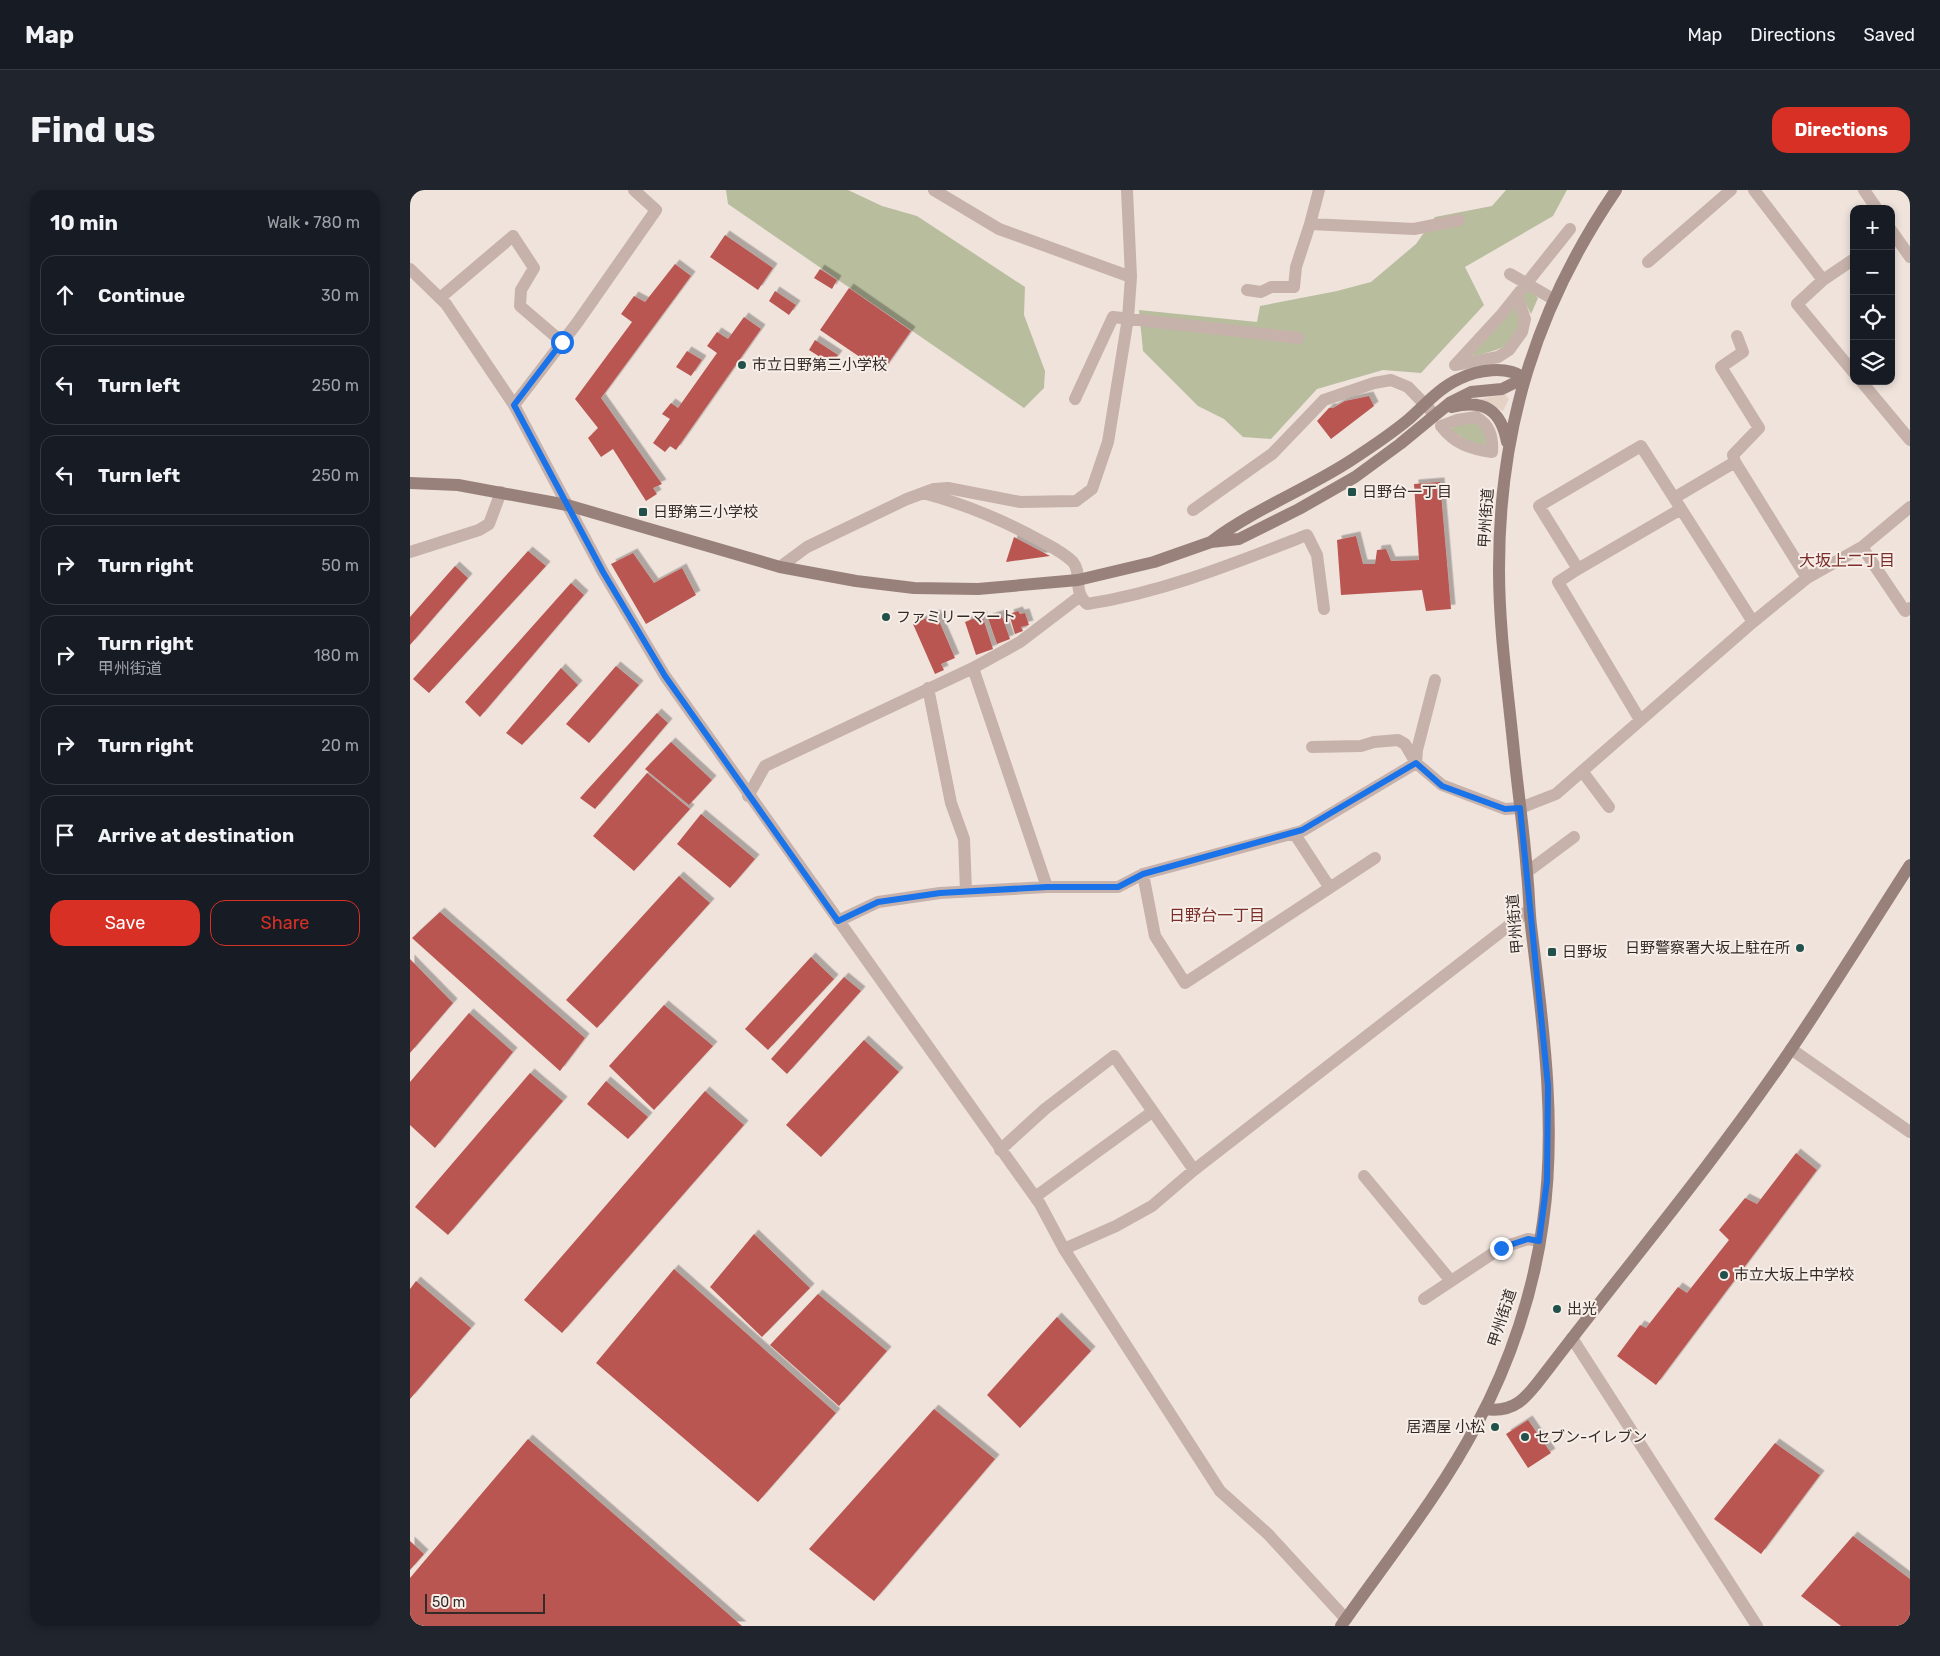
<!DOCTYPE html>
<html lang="en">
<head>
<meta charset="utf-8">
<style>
  :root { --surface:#171b24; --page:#20242c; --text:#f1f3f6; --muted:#9ea1a6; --line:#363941; --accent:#d93025 }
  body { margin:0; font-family:Rubik,"Noto Sans JP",sans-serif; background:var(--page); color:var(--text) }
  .controls { position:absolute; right:15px; top:15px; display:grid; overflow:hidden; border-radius:10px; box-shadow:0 2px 8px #0003 }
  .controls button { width:45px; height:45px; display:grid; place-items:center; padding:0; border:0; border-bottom:1px solid var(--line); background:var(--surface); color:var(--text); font:25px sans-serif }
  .scale { position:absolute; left:15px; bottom:12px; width:120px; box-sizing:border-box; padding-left:5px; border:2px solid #342a28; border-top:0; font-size:14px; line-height:18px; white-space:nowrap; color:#342a28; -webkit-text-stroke:4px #f7eee8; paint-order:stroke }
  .stop { position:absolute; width:15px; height:15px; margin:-11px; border:4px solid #1a73e8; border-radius:50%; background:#fff }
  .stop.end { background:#1a73e8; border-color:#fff; box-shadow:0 1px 5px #0008 }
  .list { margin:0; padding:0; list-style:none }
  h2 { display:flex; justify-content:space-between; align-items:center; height:65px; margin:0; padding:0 20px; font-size:21px }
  h2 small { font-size:16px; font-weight:400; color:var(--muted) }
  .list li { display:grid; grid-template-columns:32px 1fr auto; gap:15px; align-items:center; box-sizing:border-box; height:80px; margin:0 10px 10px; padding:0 10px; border:1px solid var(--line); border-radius:15px }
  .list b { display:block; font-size:19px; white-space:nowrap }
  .list p { margin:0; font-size:16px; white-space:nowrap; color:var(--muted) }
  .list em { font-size:16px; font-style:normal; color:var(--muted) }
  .actions { display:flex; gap:10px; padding:15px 20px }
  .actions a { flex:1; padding:11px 0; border:1px solid var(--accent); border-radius:15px; text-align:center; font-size:18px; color:var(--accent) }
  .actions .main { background:var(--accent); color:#fff }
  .icon { flex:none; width:28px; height:28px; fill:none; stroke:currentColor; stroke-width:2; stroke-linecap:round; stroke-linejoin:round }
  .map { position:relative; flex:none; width:1500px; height:1436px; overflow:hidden; border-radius:15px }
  header { display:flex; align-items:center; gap:30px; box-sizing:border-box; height:70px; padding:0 25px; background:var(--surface); border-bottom:1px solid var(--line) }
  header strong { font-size:24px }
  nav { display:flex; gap:28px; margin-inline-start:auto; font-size:18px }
  .intro { display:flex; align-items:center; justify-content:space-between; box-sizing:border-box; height:120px; padding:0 30px }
  h1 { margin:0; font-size:35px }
  .button { padding:12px 22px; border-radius:15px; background:var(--accent); color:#fff; font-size:18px; font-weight:700 }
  main { display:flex; gap:30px; padding:0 30px }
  aside { flex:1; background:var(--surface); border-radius:15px; box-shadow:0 2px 8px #0003 }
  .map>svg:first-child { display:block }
  .green { fill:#b8bd9e }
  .plaza { fill:#e6d1c5 }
  .building { fill:#b95751; filter:url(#shadow) }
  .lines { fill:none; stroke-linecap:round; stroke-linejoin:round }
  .street { stroke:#c6b2aa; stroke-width:12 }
  .secondary { stroke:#99817b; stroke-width:12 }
  .route { stroke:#1a73e8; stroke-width:6 }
  .poi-dot { fill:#22514c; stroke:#f7eee8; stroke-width:2 }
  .labels { text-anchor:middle; stroke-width:4; stroke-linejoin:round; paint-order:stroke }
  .poi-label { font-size:15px; fill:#342a28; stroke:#f7eee8; text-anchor:start }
  .street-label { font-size:15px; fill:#342a28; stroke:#f7eee8 }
  .neighbourhood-label { font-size:16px; fill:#7b2f2a; stroke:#f7eee8 }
</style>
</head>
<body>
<header>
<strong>Map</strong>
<nav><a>Map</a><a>Directions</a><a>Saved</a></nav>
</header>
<div class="intro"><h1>Find us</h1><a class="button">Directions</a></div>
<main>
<aside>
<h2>10 min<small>Walk · 780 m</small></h2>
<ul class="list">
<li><svg class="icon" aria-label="ahead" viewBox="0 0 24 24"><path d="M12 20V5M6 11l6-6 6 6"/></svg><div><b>Continue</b></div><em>30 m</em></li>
<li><svg class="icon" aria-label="left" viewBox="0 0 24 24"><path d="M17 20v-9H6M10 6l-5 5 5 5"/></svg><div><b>Turn left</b></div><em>250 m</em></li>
<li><svg class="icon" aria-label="left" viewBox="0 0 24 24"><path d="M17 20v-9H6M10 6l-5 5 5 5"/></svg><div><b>Turn left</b></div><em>250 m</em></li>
<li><svg class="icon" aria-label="right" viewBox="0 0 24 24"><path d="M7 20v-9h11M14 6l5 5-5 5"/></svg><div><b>Turn right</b></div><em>50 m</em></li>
<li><svg class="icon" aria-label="right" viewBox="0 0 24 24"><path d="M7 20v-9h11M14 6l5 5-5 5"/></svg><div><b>Turn right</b><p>甲州街道</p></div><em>180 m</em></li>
<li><svg class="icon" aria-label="right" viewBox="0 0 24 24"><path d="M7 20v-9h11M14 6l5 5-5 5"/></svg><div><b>Turn right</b></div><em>20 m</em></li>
<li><svg class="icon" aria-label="arrive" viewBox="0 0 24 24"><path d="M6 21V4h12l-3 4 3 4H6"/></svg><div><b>Arrive at destination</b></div></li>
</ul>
<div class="actions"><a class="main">Save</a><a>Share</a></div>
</aside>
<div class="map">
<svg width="1500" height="1436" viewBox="0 0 1500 1436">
  <defs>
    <filter id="shadow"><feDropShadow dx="4.5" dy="-4.5" stdDeviation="0" flood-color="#0004"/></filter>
  </defs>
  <rect width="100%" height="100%" fill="#efe3dc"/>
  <path class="green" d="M316 0H438L472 16 507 26 615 97 614 125 635 181 634 198 614 218 318 14Z
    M1096 0H1157L1143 26 1055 77 1074 115 1011 183 973 180 907 199 861 249 833 247 814 229 788 216 733 161 729 120 847 132 850 116 927 101 961 92 1006 54 1025 27 1082 16Z
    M1119 99 1128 108 1121 124 1112 106Z
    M1106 114C1118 152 1092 161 1061 166Z
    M1065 231 1077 243 1076 255 1062 254 1040 239 1051 234Z"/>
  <path class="plaza" d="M1095 204 1099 209 1093 221 1070 209Z"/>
  <path class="building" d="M315 45 363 78 348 100 300 67Z
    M265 74 281 86 191 208 252 294 243 298 247 304 236 311 203 259 191 267 178 248 188 238 165 209 222 132 211 124 224 106 235 112Z
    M410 79 427 90 422 99 404 88Z
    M439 98 501 141 472 182 410 140Z
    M365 101 386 115 379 125 359 111Z
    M334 127 351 139 266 260 260 256 255 262 243 253 260 229 252 224 261 213 268 218 307 163 297 156 307 142 318 149Z
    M405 150 428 165 421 174 399 160Z
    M277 161 292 170 281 186 266 177Z
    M959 206 964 216 921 249 907 231 919 218H923L935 211Z
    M1030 292 1041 419 1016 421 1012 400 931 405 927 350 946 346 953 374H965L967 360 976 359 981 371 1009 370 1004 294Z
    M604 347 640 366 596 372Z
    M118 361 136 376 19 503 3 489Z
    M223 363 244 393 272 378 286 405 236 434 201 374Z
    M45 376 58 388 0 455V427Z
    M161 393 174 405 70 527 55 512Z
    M608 421 610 424 615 423 619 435 611 437 613 441 605 444 599 424Z
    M526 424 545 468 531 474 534 480 525 484 503 434Z
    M591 424 600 449 587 454 578 428Z
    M572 425 583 459 566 465 555 432Z
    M206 476 229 495 179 553 156 534Z
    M151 478 168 495 112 555 96 543Z
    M247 523 258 533 185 619 170 608Z
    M261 552 302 590 279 615 235 579Z
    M237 583 280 619 224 681 183 646Z
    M291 624 345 669 320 698 267 654Z
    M269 686 300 713 187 838 156 810Z
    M30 722 175 848 150 881 2 748Z
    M401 767 424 789 358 860 335 839Z
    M0 769 43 813 0 863Z
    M434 787 451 801 377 884 361 869Z
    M254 815 303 856 244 920 199 876Z
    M59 823 103 862 25 958 0 935V892Z
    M454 850 489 882 411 967 376 935Z
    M120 883 153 911 38 1045 5 1017Z
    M196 891 238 927 218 949 177 914Z
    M295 901 334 935 152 1143 114 1110Z
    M1386 963 1407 980 1246 1195 1207 1166 1230 1135 1236 1138 1268 1097 1277 1103 1319 1050 1309 1040 1335 1008 1347 1014Z
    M344 1044 400 1098 352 1147 300 1097Z
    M264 1079 426 1223 348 1312 186 1173Z
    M6 1091 61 1138 0 1209V1099Z
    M408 1104 477 1161 429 1216 360 1155Z
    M647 1127 681 1161 610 1238 577 1205Z
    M524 1219 585 1269 464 1411 399 1359Z
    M1118 1230 1141 1263 1118 1278 1096 1244Z
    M118 1249 332 1436H0V1388Z
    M1365 1253 1410 1285 1351 1364 1304 1329Z
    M1443 1346 1500 1389V1436H1431L1391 1406Z
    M0 1351 14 1364 0 1380Z"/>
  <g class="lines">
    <path class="street" d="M524 0 589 39 721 87
      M909 0 900 34 1004 39 1049 30
      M1344 0 1413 90
      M1454 0 1467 19
      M1481 40 1500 67
      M1444 69 1413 90 1387 114 1444 183
      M1238 72 1321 0
      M0 79 36 114 104 215 193 382 255 486 630 1014 654 1059 810 1301 858 1344 936 1429
      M1100 84 1143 109
      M837 100 851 102 861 97H884L886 77 900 34
      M30 108 103 46 124 78 111 100 110 116 152 152
      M1045 175 1092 124 1160 39
      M1045 175 1088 167 1099 160 1112 142 1115 129 1107 105
      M1451 191 1500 250
      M665 209 703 127 888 148
      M104 215 167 133 246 20 224 0
      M1066 227C1080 235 1083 247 1082 262 1060 259 1045 254 1031 236L1047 230Z
      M1325 272 1323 265 1349 238 1311 177 1333 162 1327 146
      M513 303C555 314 593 330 631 351 642 357 654 363 663 372 673 384 662 401 677 414 754 402 825 373 897 345L907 365 914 419
      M1264 308 1325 272 1397 388
      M783 320 862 264 914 210 964 193 981 190 998 197 1025 225
      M1452 357 1495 421 1500 418
      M0 362 69 340 79 334 91 302
      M370 377 397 357 497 309 524 299 538 298 610 312 666 311 682 299 698 252 718 128 721 87 717 0
      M1168 379 1271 319
      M563 478 637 697
      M518 498 541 613 554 649 556 701
      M1230 530 1148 392 1168 379 1129 316 1231 256 1343 432
      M902 557 951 556 964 552 988 550 995 554 1006 573 1032 595 1095 619 1110 618 1146 604 1343 432 1397 388 1452 357 1500 317
      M1172 581 1199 617
      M338 606 355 576 563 478 610 452 669 407
      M884 643 920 698
      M1117 682 1164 647
      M733 684 745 746 775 793 965 668
      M428 731 468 712 530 703 637 697H708L733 684 892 641 1006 573 1007 560 1025 490
      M1381 859 1500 942
      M590 960 635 919 704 866 784 980
      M954 986 1041 1091
      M625 1007 742 922
      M654 1059 706 1036 742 1016 784 980 1119 720
      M1014 1109 1091 1058 1118 1049 1129 1051
      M1162 1148 1347 1436"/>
    <path class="secondary" d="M1042 217C1074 209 1091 220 1097 252
      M0 293 48 295 157 315 370 377 446 391 504 398 568 399 668 390 744 372 801 352 829 349 889 319 945 287 990 254 1041 212 1061 202 1092 199 1114 188
      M802 351C845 319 895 300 940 271 960 258 981 244 999 229 1015 215 1029 198 1049 189 1067 180 1097 175 1114 188
      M1075 1219C1109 1224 1120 1202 1139 1178 1217 1076 1300 977 1373 871 1417 807 1458 740 1500 675
      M931 1436C977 1370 1030 1305 1067 1234 1100 1173 1124 1101 1133 1032 1147 934 1133 834 1121 736 1119 718 1119 701 1117 683 1114 642 1108 602 1104 562 1098 501 1089 440 1089 379 1089 238 1126 117 1206 0"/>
  </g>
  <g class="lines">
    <path class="route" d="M152 152 104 215 193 382 255 486 428 731 468 712 530 703 637 697H708L733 684 892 640 1006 573 1032 596 1095 619 1110 618 1138 896 1137 991 1129 1051 1118 1049 1091 1058"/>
  </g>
  <g class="poi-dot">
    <circle cx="332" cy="175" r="5"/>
    <rect x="937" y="297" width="10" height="10" rx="2.5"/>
    <rect x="228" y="317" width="10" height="10" rx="2.5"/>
    <circle cx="476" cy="427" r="5"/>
    <circle cx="1390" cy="758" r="5"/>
    <rect x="1137" y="757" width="10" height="10" rx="2.5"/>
    <circle cx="1314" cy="1085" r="5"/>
    <circle cx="1147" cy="1119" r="5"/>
    <circle cx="1085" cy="1237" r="5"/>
    <circle cx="1115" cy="1247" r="5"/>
  </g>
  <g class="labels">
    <g class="poi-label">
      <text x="342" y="180">市立日野第三小学校</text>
      <text x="952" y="307">日野台一丁目</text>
      <text x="243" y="327">日野第三小学校</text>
      <text x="486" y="432">ファミリーマート</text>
      <text x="1380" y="763" text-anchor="end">日野警察署大坂上駐在所</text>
      <text x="1152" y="767">日野坂</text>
      <text x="1324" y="1090">市立大坂上中学校</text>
      <text x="1157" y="1124">出光</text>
      <text x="1075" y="1242" text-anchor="end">居酒屋 小松</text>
      <text x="1125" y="1252">セブン-イレブン</text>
    </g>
    <g class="street-label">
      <text transform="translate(1076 328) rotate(-86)" y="5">甲州街道</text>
      <text transform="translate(1105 734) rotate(-95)" y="5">甲州街道</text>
      <text transform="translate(1092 1128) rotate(-72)" y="5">甲州街道</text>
    </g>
    <g class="neighbourhood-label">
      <text x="1437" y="376">大坂上二丁目</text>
      <text x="807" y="731">日野台一丁目</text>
    </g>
  </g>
</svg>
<div class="controls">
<button>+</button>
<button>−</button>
<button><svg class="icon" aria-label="locate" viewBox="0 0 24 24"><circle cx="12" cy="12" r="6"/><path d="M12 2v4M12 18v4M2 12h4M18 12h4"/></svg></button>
<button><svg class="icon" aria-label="layers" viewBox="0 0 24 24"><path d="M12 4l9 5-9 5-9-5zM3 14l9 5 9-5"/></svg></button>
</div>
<div class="scale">50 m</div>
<div class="stop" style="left:152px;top:152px"></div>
<div class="stop end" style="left:1091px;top:1058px"></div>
</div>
</main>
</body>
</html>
